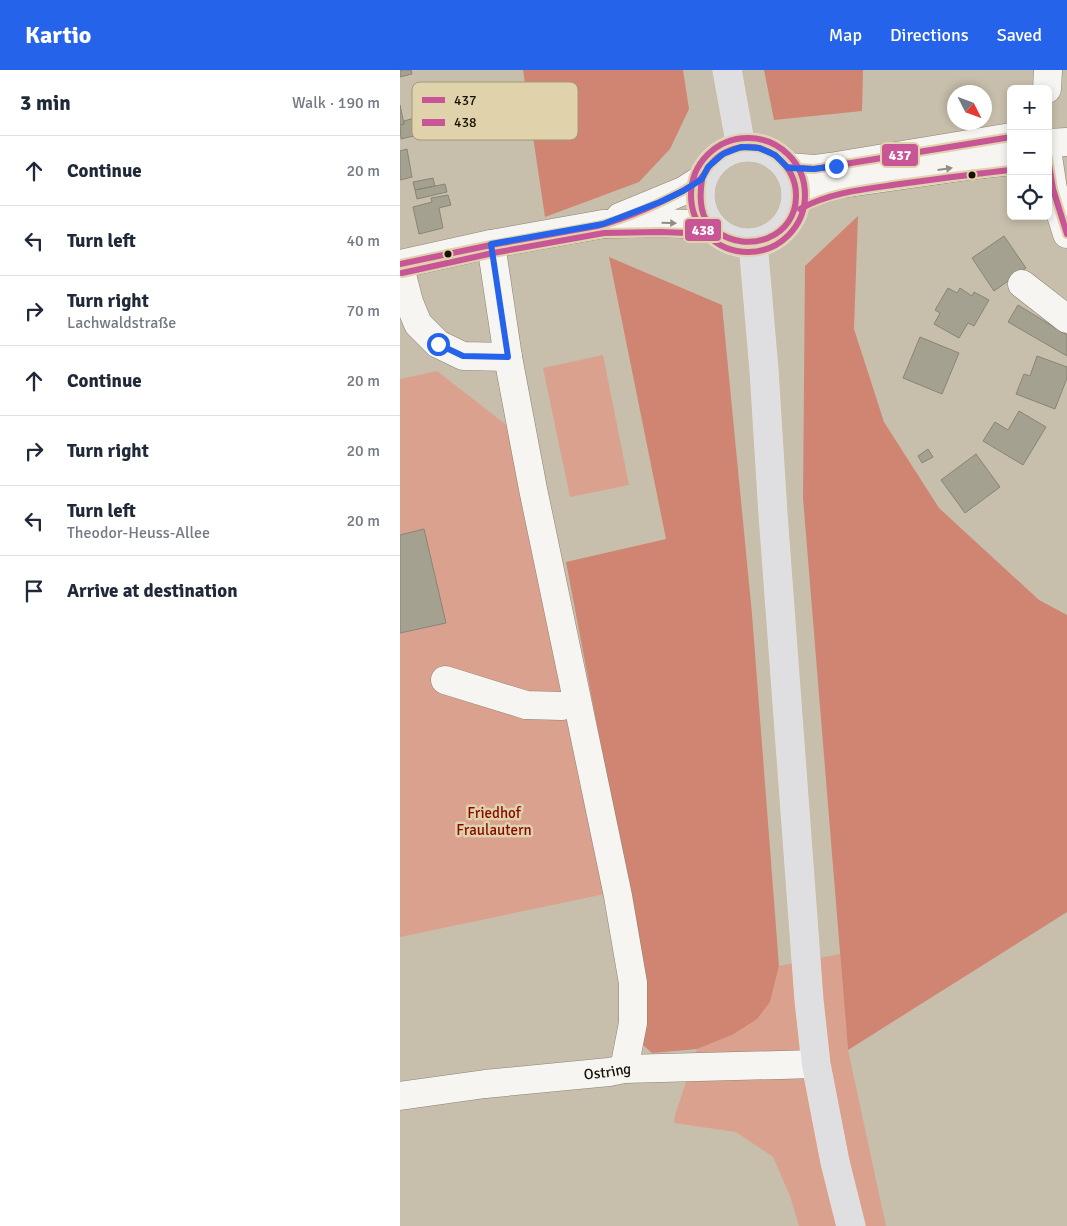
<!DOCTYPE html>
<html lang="en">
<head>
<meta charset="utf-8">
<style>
  :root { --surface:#fff; --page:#f6f6f7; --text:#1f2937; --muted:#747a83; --line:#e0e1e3; --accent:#2563eb }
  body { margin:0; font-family:Signika,sans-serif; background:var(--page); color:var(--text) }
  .controls { position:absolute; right:15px; top:15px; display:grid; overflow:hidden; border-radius:8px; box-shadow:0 2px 8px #0003 }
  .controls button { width:45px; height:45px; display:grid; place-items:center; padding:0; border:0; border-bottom:1px solid var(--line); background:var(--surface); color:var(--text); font:25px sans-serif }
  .compass { position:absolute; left:547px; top:15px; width:45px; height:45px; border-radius:50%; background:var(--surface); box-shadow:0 2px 8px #0003; rotate:132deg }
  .stop { position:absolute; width:15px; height:15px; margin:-11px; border:4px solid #2563eb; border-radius:50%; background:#fff }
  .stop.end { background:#2563eb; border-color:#fff; box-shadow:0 1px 5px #0008 }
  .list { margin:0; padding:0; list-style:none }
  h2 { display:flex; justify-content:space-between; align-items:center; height:65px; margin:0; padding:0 20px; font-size:21px }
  h2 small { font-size:16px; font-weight:400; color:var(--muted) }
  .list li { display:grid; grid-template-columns:32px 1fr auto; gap:15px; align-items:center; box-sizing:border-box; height:70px; padding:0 20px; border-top:1px solid var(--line) }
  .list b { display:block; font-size:19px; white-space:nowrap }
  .list p { margin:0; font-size:16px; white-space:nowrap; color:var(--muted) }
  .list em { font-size:16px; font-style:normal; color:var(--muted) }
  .icon { flex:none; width:28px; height:28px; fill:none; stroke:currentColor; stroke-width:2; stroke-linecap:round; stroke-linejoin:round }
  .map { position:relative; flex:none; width:667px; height:1156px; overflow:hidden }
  header { display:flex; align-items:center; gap:30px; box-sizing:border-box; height:70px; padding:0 25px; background:var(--accent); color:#fff }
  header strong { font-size:24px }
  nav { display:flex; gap:28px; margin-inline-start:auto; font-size:18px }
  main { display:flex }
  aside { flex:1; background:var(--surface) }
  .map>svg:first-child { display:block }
  .green { fill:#dba18f }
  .forest { fill:#d08572 }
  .building { fill:#a4a190; stroke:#888575 }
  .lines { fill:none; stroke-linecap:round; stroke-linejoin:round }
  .minor-casing { stroke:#898373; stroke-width:29 }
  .major-casing { stroke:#e6e2d9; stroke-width:29 }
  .minor { stroke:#f7f5f2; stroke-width:28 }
  .major { stroke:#dfdfe1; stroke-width:28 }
  .bus-1-casing { stroke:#e0d2ab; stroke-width:10 }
  .bus-2-casing { stroke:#e0d2ab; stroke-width:10 }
  .bus-1 { stroke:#c85596; stroke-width:6 }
  .bus-2 { stroke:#c85596; stroke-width:6 }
  .oneway { fill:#928e87 }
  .route { stroke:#2563eb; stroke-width:6 }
  .bus-dot { fill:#161104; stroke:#e0d2ab; stroke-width:2 }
  .labels { text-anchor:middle; stroke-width:5; stroke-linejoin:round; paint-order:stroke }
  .park-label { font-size:15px; fill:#880700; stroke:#e0d2ab }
  .street-label { font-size:15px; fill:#161104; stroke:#e0d2ab }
  .key { fill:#e0d2ab; stroke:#a39879; stroke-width:1 }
  .key-label { font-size:14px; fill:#161104 }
  .line-badge { stroke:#e0d2ab; stroke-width:2 }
  .badge-label { font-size:14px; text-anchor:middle; font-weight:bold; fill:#fff }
</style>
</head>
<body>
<header>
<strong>Kartio</strong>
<nav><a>Map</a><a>Directions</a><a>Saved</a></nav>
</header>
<main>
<aside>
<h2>3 min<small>Walk · 190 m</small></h2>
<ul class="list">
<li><svg class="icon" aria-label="ahead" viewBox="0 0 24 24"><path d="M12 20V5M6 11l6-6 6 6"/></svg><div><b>Continue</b></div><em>20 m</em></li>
<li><svg class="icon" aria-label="left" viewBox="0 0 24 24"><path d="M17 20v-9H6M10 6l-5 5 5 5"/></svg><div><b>Turn left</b></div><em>40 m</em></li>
<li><svg class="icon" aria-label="right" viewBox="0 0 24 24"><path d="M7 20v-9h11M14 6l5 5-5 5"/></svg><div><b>Turn right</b><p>Lachwaldstraße</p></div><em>70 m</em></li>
<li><svg class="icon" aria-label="ahead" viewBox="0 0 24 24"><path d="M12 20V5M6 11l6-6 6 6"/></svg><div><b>Continue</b></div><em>20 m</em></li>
<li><svg class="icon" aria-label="right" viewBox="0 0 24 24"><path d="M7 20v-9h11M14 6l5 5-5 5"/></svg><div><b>Turn right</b></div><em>20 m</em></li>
<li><svg class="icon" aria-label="left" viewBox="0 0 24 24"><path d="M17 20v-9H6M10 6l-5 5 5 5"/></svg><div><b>Turn left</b><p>Theodor-Heuss-Allee</p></div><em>20 m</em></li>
<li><svg class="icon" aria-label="arrive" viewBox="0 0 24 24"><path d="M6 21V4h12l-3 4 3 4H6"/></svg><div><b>Arrive at destination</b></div></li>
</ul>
</aside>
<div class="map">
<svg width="667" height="1156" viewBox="0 0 667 1156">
  <rect width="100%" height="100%" fill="#c7bfab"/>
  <path class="green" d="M203 285 229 415 170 427 143 298Z
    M37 301 109 357 205 824 0 867V309Z
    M440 884 448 980 486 1156H399L390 1126 373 1087 336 1062 274 1053 275 1045 297 979 332 965 370 932 379 896Z"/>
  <path class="forest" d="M123 0H283L289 39 270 79 239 112 145 147Z
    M364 0H463L462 41 374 50Z
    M458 146 454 259 484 352 539 438 639 530 667 545V842L448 980 403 428 405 196Z
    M209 187 322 235 352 544 379 896 370 932 357 949 332 965 297 979 252 983 243 975 239 962 242 892 166 492 266 469Z"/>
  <path class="building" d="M0 0H11L12 4 0 7Z
    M0 35 4 54 0 55Z
    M18 47 22 64 1 69 0 55 4 54V51Z
    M7 79 12 107 0 110V81Z
    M33 108 35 116 15 120 13 112Z
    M45 114 47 122 17 129 15 120Z
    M48 125 51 135 39 138 43 158 19 164 13 137 32 132 31 128Z
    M604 166 626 198 594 221 572 188Z
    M548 218 557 223 560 218 572 226 574 222 589 230 574 256 568 253 559 268 534 254 540 243 535 240Z
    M618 235 667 265V286L608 252Z
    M520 267 559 283 542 324 503 308Z
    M637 286 667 297V308L655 339 616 324 624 304 630 306Z
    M619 341 646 357 623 395 583 371 595 352 608 360Z
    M528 379 533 387 522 393 518 386Z
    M576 384 600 417 565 443 541 410Z
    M24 459 46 553 0 563V465Z"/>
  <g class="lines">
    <defs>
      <g id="minor">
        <path d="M647 19 648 0"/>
        <path d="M648 73 667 72"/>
        <path d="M648 86 653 119 667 164"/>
        <path d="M388 97 414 99 436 96 611 67"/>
        <path d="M396 131C410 123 424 118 441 114L574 95 611 91"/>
        <path d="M220 147 283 121 302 109"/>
        <path d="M91 174 108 287 133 419 218 826 233 913V953L224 999"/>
        <path d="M0 194 91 174 203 154 260 153 289 154 313 158"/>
        <path d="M0 197 9 232 18 254 38 274 63 286 108 287"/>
        <path d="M622 214 667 249"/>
        <path d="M45 610 126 635 162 636"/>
        <path id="s1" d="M0 1026 85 1014 209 1002 224 999 416 994"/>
      </g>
      <path id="major" d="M327 0 341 77
        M300 125a48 48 0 1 1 96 0a48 48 0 1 1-96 0Z
        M353 173 364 300 373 444 409 930 416 994 435 1092 451 1156"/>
    </defs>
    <use href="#minor" class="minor-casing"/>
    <use href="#major" class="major-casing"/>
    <use href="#minor" class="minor"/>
    <use href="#major" class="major"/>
    <defs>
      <path id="bus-1" d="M648 88 653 119 667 164
        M388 97 414 99 611 67
        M0 194 91 175 197 156C226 149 266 131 291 116 304 108 303 104 311 94 327 75 356 71 376 86 388 96 396 109 396 125 397 167 348 185 316 161 313 158 308 154 306 150 299 138 300 122 302 109"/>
      <path id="bus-2" d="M291 125a57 57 0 1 1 114 0a57 57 0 1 1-114 0Z
        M400 139C431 122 466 119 500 114 537 109 574 104 611 100
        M2 203 93 183 204 163 260 162 288 163 312 167"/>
    </defs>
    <use href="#bus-1" class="bus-1-casing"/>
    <use href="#bus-2" class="bus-2-casing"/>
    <use href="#bus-1" class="bus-1"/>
    <use href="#bus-2" class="bus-2"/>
  </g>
  <defs><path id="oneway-solid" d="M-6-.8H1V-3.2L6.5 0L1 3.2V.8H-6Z" transform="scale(1.25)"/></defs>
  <g class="oneway">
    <use href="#oneway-solid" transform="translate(545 99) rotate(-8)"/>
    <use href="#oneway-solid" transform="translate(269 153) rotate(2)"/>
  </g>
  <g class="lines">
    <path class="route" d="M38 274 63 286 108 287 91 174 203 154 260 132 283 121 302 109 308 97 323 84 341 77 359 78 375 85 388 98 414 99 436 96"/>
  </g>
  <g class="bus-dot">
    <circle cx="572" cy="105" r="4.5"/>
    <circle cx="48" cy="184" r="4.5"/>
  </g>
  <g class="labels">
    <g class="park-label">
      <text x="94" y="748">Friedhof<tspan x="94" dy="17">Fraulautern</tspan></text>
    </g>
    <g class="street-label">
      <text dy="5" stroke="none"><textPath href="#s1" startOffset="209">Ostring</textPath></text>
    </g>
  </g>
  <rect x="12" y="12" width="166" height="58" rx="8" class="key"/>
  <rect x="22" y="27" width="23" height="6" fill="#c85596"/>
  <rect x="22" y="49" width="23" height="7" fill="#c85596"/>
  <g class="key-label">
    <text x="54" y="35">437</text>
    <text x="54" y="57">438</text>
  </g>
  <g class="line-badge">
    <rect x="481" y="73" width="38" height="24" rx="5" fill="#c85596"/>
    <rect x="284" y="148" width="38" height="24" rx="5" fill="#c85596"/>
  </g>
  <g class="badge-label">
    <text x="500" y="90">437</text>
    <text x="303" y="165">438</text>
  </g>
</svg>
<div class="controls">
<button>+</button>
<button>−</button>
<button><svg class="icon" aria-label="locate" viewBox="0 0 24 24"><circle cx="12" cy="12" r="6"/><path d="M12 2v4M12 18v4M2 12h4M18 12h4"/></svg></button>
</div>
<svg class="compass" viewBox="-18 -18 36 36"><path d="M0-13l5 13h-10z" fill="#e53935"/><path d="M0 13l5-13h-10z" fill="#747a83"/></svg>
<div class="stop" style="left:38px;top:274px"></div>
<div class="stop end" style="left:436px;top:96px"></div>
</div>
</main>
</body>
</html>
